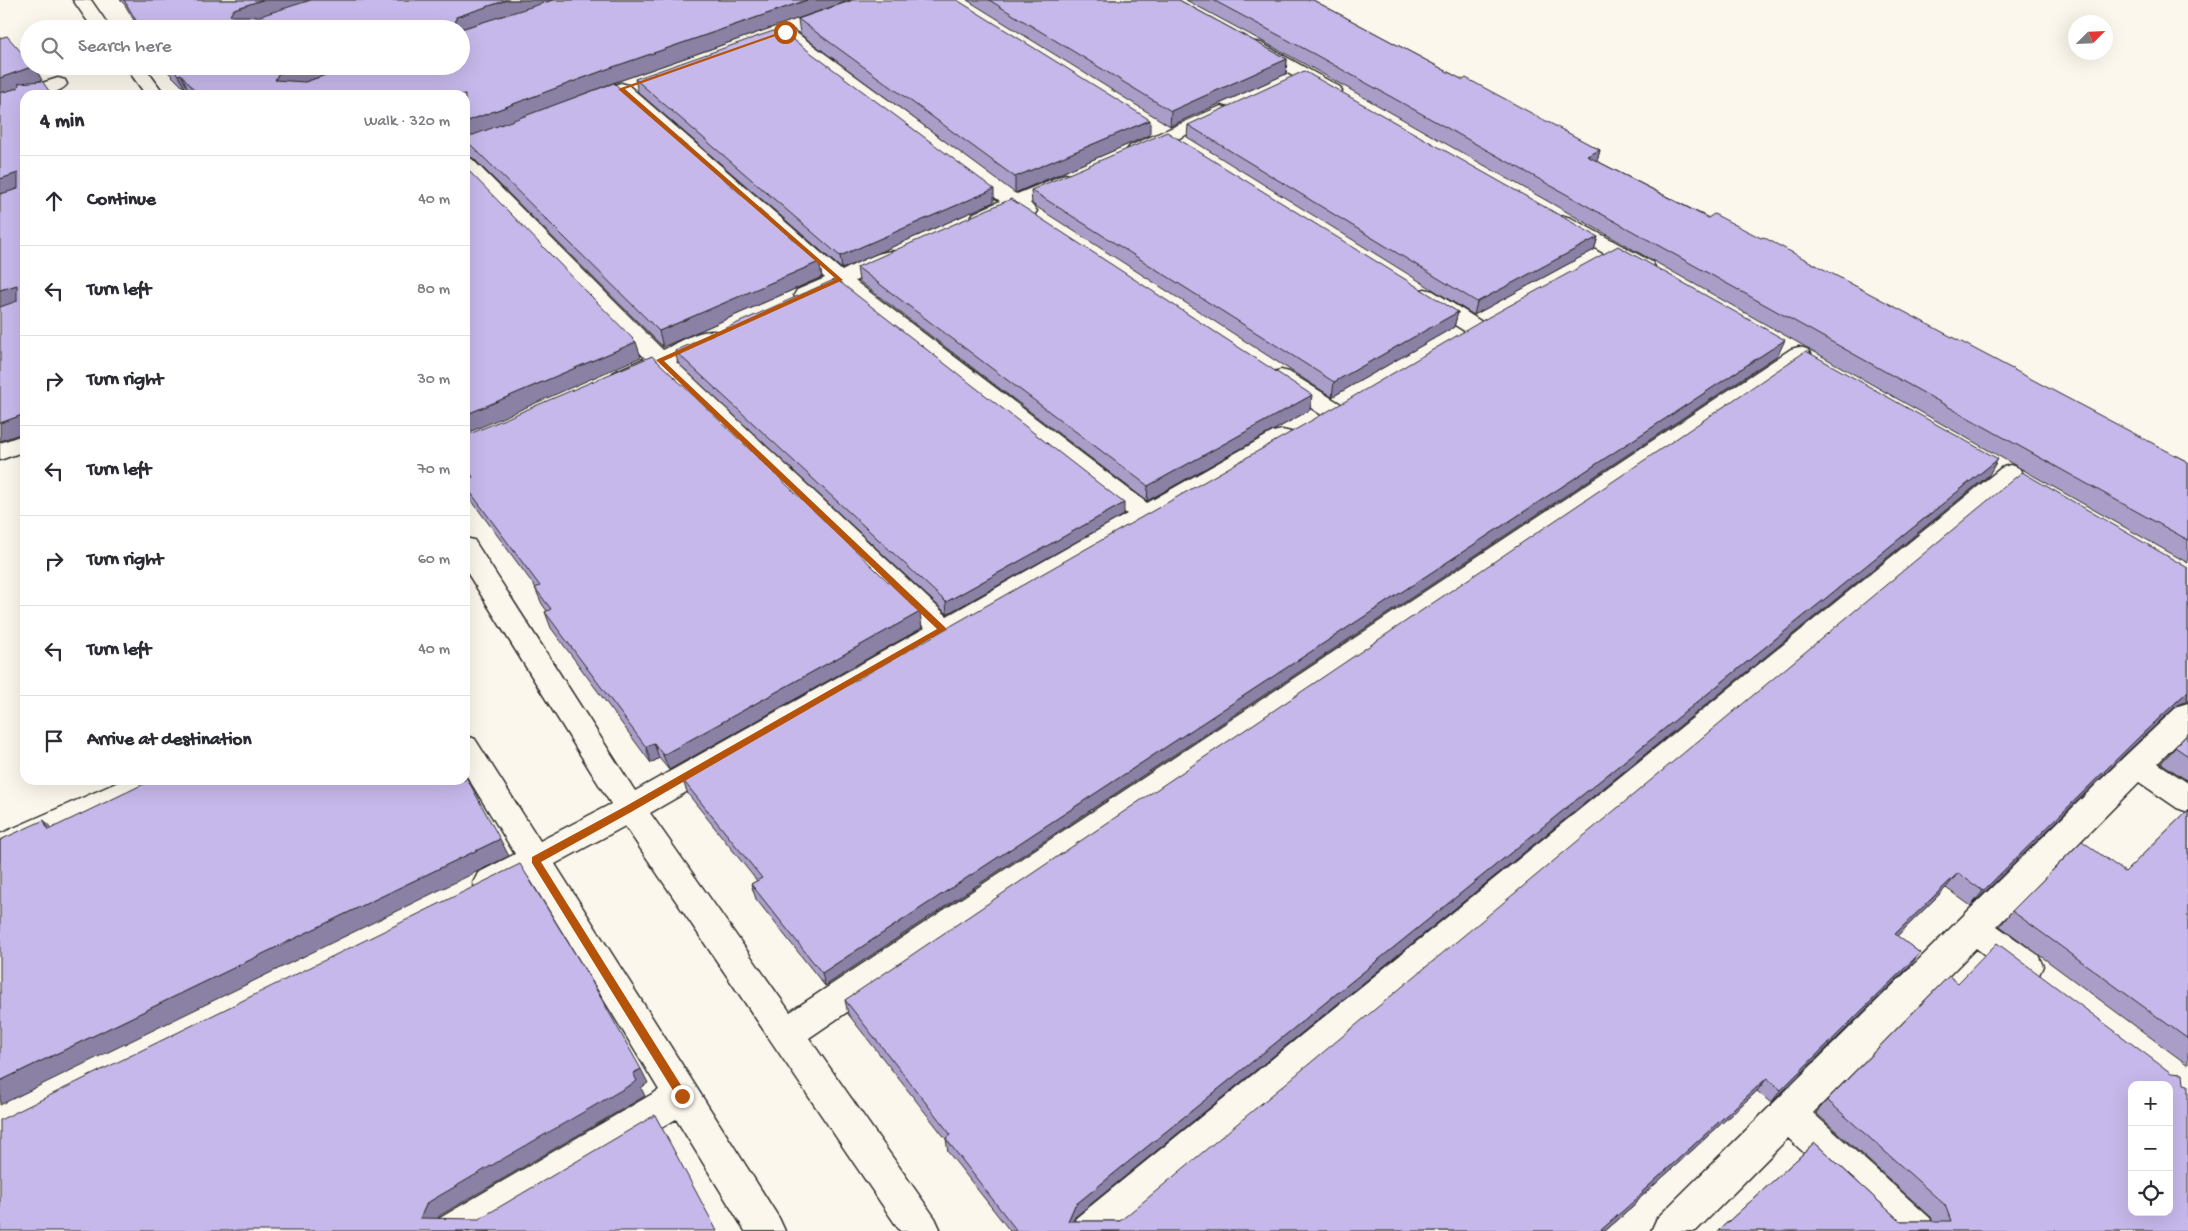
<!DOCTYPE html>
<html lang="en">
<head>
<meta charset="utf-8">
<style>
  :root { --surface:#fff; --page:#f2f2f3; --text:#2b2b33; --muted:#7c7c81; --line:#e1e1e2 }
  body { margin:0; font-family:"Gochi Hand",sans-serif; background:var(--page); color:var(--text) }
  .controls { position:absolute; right:15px; bottom:15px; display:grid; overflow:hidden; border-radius:10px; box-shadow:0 5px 20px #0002 }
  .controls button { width:45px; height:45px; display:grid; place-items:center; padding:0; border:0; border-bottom:1px solid var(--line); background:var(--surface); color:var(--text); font:25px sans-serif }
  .compass { position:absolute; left:2068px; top:15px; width:45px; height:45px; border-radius:50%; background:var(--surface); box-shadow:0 5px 20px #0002; rotate:66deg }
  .stop { position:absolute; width:15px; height:15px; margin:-11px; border:4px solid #b45309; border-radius:50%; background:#fff }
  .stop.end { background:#b45309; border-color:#fff; box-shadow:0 1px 5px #0008 }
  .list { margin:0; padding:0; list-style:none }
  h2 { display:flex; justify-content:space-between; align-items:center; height:65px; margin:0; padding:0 20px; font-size:21px }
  h2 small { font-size:16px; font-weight:400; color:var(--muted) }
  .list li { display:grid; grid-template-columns:32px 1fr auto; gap:15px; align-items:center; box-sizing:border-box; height:90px; padding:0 20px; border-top:1px solid var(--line) }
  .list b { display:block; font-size:19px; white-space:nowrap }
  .list em { font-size:16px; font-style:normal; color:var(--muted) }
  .icon { flex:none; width:28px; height:28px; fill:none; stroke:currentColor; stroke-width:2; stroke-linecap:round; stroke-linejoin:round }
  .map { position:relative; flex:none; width:2188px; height:1231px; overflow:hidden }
  .search { position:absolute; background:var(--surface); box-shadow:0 5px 20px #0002; left:20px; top:20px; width:450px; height:55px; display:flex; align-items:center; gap:12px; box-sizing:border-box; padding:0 18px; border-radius:28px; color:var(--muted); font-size:19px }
  .panel { position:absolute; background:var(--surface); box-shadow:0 5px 20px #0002; left:20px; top:90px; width:450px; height:695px; border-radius:15px }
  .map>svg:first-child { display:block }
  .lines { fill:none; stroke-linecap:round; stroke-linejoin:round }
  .minor-casing { stroke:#2b2b2b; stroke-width:3 }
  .minor { fill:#fbf7ec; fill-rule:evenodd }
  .wall { fill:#aa9ec9; stroke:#2b2b2b }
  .shaded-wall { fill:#8b81a4; stroke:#2b2b2b }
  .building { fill:#c6b8ea; stroke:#2b2b2b; fill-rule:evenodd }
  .route { fill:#b45309 }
</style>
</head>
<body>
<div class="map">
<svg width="2188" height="1231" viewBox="0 0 2188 1231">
  <rect width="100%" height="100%" fill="#fbf7ec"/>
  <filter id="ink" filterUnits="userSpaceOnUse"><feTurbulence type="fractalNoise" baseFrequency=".02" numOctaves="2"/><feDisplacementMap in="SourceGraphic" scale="10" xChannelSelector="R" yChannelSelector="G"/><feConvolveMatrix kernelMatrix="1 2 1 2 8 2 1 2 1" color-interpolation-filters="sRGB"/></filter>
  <g filter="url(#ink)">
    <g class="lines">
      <defs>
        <path id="minor" d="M73 0H91L111 29H93Z
          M785 28 791 29 1017 194 1065 174 1072 176 1075 180 1072 184 1030 203 1037 211 1034 215C1025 218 1020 216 1013 211 1000 216 988 225 974 221L971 217 974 213 1000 201 779 37 776 33 779 29Z
          M1255 42 1261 43 1340 87 1342 91 1340 95 1333 97 1326 95 1249 51 1246 47 1249 43Z
          M125 66H144L165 95H146Z
          M58 78 65 80 67 84C60 95 37 95 25 95V100L0 108V96Z
          M621 83 628 85 842 271C859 263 881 248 899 252L902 257 899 262 855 281 1147 503 1273 432 1282 430 1291 432 1294 438 1291 444 650 813 790 1012 1791 349 1799 347 1807 349 1811 354 1807 359 809 1038 935 1218 941 1231H900L625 826 555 864 779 1218 785 1231H745L676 1119 489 1231H434L440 1218 659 1090 529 877 489 897 478 893 473 883 478 873 515 854 465 773V735L475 739 540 841 611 804 465 569V538L474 540 635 791 925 628 657 370C643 377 629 386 614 382L610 377 614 372 645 358 465 174V157L472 159 663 350C680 342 701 327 719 332L722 337 719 342 676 362 947 616 1127 514 837 289C824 295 812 303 797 300L794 295 797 290 825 278 614 93 612 89 614 85Z
          M1221 106 1228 108 1231 112 1228 116 1144 154 1137 156 1130 154 1127 150 1130 146Z
          M1564 216 1571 218 1652 262 1655 267 1652 272 1644 274 1636 272 1557 226 1554 222 1557 218Z
          M1425 289 1433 291 1482 322 1485 327 1482 332 1474 334 1466 332 1417 301 1414 296 1417 291Z
          M1281 370 1289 372 1341 404 1344 410 1341 416 1332 418 1323 416 1273 382 1269 377 1273 372Z
          M25 434V451L0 460V443Z
          M2010 465 2019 468 2023 474 2019 480 1118 1231H1070L1076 1218 2001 468Z
          M2188 703V733L2158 763 2188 783V812L2177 808 2139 782 1997 926 2038 955 2043 966 2038 977 2026 981 2014 977 1976 948 1813 1113 1930 1218 1936 1231H1889L1788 1138 1696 1231H1651L1657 1218 2125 756 2178 706Z
          M123 780H169L165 789 0 861V834Z"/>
      </defs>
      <use href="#minor" class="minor-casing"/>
      <use href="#minor" class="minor"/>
    </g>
    <path class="wall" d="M120 0H851L613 83 819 262 822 277 663 347 473 158 465 156V95H193L188 89 186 90 162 66H461V29H139L125 5Z
      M967 0H1179L1287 59 1286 74 1170 126Z
      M1186 0H1313L1463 80 1600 150 1597 161 2188 462V563L1312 68Z
      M798 19 1150 135 1015 193 800 34Z
      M635 79 994 202 842 269 638 92Z
      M1188 125 1598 237 1594 250 1474 315 1187 137Z
      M1031 190 1458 312 1454 327 1332 397 1032 204Z
      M857 267 1310 410 1147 501 859 281Z
      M675 351 1124 515 947 614 678 363Z
      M1778 355 825 986 756 899 751 884 757 881 688 794 682 779Z
      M465 436 922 628 669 770 659 758 651 763 551 628 545 612 547 611 542 604 535 588H536L469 497 465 487V480L469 479 465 473Z
      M1989 475 1075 1217 1073 1221H1120L2188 568V702L2177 705 2124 755 1971 906 1946 888 1897 936 1920 953 1908 968 1771 1103 1757 1091 1640 1198 1635 1205 1605 1231H1010L948 1152 946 1139 848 1014 845 1000Z
      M2188 734V781L2161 763Z
      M2188 810V1065L2000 926 2012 911 2125 872Z
      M1958 983 2184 1084 2188 1231H1718L1815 1143 1900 1221H1933L1931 1217 1816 1113 1827 1100Z"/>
    <path class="shaded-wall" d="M262 0H313L236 29 230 15 234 9Z
      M507 0H555L461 29H455L456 17Z
      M807 0H851L613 83 465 139V122L610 68Z
      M1287 59 1286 74 1170 126 1171 111Z
      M34 66 42 80 0 94V78Z
      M303 66H353L284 89 275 80 278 74Z
      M181 74 188 89 186 90 178 75Z
      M1150 120V135L1015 193V177Z
      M1600 150 1596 165 1587 156Z
      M18 173 25 186 0 195V179Z
      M994 189V202L842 269 840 256Z
      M1598 237 1594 250 1474 315 1477 302Z
      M819 262 822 277 663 347 659 331Z
      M17 285 25 300 0 307V290Z
      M1458 312 1454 327 1332 397 1334 382Z
      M1785 340 1778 355 825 986 822 973Z
      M636 342 641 357 465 434V415Z
      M1312 395 1310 410 1147 501 1148 486Z
      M25 414V432L0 441V423Z
      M1998 459 1989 475 1075 1217 1069 1231 1068 1221 1075 1205Z
      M1124 503V515L947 614 946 602Z
      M920 612 922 628 669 770 663 755Z
      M2188 691 2187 701 2177 705 2124 755 1971 906 1983 891 2137 739Z
      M654 743 659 758 651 763 646 747Z
      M44 820 59 837 48 830Z
      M500 839 509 856 0 1105V1081Z
      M1958 873 1946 888 1884 949 1895 934Z
      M1920 953 1908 968 1771 1103 1781 1090Z
      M641 1069 648 1083 641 1088 645 1096 439 1216 432 1231 420 1218 427 1203Z
      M1767 1078 1757 1091 1640 1198 1635 1205 1605 1231H1600L1642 1192Z"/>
    <path class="building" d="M124 0H262L234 9 230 15 232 16H260L311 0H507L456 17 455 29H141Z
      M553 0H807L610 68 465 122V95H198L181 74 178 75 170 66H303L278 74 275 80 305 82 353 66H461V29Z
      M853 0H957L1150 120 1015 177 798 19Z
      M989 0H1179L1287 59 1171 111Z
      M1213 0H1313L1463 80 1466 78 1600 150 1587 156 1708 218 1714 214 1761 238 1763 237 2188 462V540L1314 54Z
      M779 29 994 189 840 256 635 79Z
      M7 36 29 61V66H34L0 78V38Z
      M1304 71 1598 237 1477 302 1188 125Z
      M42 81 52 95H25V414L0 423V307L17 301V285L0 290V194L18 189V173L0 179V93L18 88 19 83Z
      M614 83 819 262 659 331 468 142 465 141V138Z
      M1167 132 1458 312 1334 382 1031 190Z
      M465 167 636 342 465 415Z
      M1011 199 1312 395 1148 486 857 267Z
      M1618 246 1785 340 822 973 751 884 762 878 682 779 1344 402 1487 318Z
      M836 279 1124 503 946 602 675 351Z
      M1806 351 1998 459 1075 1205 1068 1221H1120L2022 472 2188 568V691L2137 739 1983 891 1958 873 1895 934 1920 953 1781 1090 1767 1078 1642 1192 1643 1193 1600 1231H1017L946 1139 951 1135 845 1000Z
      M652 356 920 612 663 755 654 743 646 747 545 612 551 609 535 588 540 586 465 485V480L473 477 465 466V436Z
      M2188 734V756L2175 747Z
      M465 775 500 839 0 1081V840L44 820 48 830 152 780H465Z
      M2188 810V1039L2012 911 2082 841 2125 872Z
      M520 864 588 975 641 1069 633 1073 637 1081 427 1203 420 1218 479 1219 655 1115 717 1231H0V1120Z
      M1997 943 2171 1073 2183 1074 2184 1084 2188 1085V1231H1720L1719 1230 1815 1143 1900 1221H1951L1945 1205 1827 1100 1949 976 1958 983ZM2132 1085H2169V1212H2132Z"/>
  </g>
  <path class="route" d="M783 31 787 32 625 89 843 280 664 361 947 629 633 811 541 862 686 1093 688 1096 682 1101 679 1100 532 863V857L626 806 937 629 656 360 836 279 618 89Z"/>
</svg>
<div class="controls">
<button>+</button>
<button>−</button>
<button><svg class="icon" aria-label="locate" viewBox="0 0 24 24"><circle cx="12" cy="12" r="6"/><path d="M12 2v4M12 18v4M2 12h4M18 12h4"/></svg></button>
</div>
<svg class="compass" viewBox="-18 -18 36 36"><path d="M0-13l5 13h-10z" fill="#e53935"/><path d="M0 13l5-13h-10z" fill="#7c7c81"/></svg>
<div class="stop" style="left:785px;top:32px"></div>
<div class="stop end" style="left:682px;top:1096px"></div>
<div class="search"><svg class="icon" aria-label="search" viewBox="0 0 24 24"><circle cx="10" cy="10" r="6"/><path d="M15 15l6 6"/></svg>Search here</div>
<section class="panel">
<h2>4 min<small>Walk · 320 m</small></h2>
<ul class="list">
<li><svg class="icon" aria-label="ahead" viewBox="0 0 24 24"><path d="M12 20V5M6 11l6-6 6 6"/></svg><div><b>Continue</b></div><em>40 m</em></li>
<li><svg class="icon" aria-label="left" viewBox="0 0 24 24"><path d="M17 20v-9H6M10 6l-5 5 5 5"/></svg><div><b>Turn left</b></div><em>80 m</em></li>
<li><svg class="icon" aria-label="right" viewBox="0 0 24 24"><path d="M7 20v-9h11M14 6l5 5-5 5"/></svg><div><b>Turn right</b></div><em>30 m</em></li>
<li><svg class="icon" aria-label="left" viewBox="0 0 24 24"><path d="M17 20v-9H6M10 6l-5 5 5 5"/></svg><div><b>Turn left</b></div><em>70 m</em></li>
<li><svg class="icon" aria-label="right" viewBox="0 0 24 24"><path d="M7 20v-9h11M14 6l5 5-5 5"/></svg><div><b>Turn right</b></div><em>60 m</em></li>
<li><svg class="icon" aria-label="left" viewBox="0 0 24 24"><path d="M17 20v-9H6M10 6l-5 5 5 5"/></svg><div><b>Turn left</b></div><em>40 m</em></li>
<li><svg class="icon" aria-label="arrive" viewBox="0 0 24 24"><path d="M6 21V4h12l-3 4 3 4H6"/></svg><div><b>Arrive at destination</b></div></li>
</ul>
</section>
</div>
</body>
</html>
